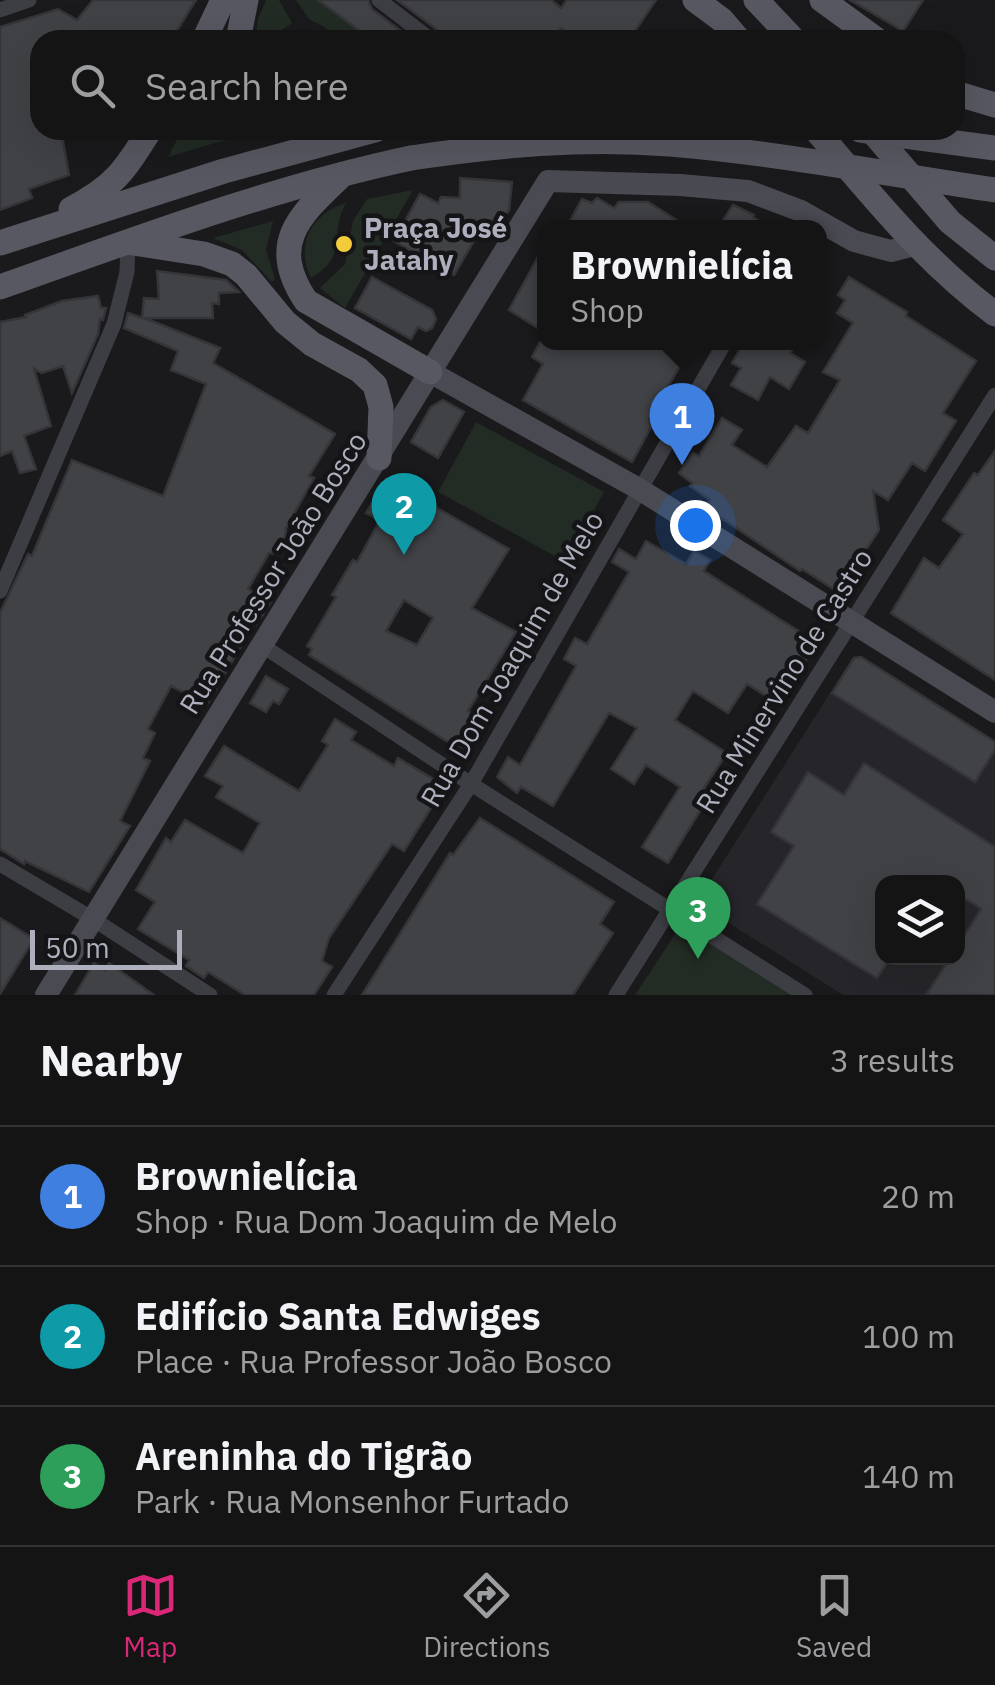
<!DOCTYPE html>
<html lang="en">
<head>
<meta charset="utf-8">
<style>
  :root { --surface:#141415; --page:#212122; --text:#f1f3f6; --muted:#9d9ea0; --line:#333334; --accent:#db2777 }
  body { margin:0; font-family:"IBM Plex Sans",sans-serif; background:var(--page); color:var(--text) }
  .controls { position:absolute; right:30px; bottom:30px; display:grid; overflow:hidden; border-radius:20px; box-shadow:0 10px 40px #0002 }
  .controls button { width:90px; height:90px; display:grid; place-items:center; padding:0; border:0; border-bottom:2px solid var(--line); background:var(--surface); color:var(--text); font:50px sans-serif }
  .scale { position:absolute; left:30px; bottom:25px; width:152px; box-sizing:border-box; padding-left:10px; border:5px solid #adb0bc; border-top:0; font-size:28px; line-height:35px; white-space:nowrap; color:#adb0bc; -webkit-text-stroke:8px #151518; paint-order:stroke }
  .you { position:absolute; left:695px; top:525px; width:35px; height:35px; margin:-25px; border:8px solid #fff; border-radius:50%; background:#1a73e8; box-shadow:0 0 0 15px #1a73e833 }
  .badge { display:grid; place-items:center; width:65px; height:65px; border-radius:50%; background:var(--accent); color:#fff; font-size:32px; font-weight:700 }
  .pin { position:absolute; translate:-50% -82px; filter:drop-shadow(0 2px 5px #0008) }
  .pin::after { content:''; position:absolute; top:52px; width:35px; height:30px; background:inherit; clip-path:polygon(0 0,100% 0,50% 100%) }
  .popup { position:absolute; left:537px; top:220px; width:290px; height:130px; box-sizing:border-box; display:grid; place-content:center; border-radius:20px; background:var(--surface); filter:drop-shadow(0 2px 8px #0005); font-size:32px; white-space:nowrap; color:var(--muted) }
  .popup b { font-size:38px; color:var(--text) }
  .popup::after { content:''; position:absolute; left:50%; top:100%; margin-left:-20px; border:20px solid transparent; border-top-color:var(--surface) }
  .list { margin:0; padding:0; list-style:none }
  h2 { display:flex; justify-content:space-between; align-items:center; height:130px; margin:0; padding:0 40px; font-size:42px }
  h2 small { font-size:32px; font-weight:400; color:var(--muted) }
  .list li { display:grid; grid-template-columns:65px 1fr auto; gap:30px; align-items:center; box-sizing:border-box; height:140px; padding:0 40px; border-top:2px solid var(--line) }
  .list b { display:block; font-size:38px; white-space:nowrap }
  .list p { margin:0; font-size:32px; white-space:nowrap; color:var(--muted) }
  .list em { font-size:32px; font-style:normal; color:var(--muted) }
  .icon { flex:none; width:55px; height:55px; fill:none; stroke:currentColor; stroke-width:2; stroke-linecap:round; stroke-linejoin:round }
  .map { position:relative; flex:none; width:995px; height:995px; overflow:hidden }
  .search { position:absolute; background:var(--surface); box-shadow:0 10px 40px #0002; left:30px; right:30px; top:30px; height:110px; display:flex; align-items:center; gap:25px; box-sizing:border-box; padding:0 35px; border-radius:30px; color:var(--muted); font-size:38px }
  .sheet { height:550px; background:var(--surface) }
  nav { display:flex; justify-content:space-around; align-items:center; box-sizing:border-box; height:140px; border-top:2px solid var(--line); background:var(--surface); font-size:28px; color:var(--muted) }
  nav a { display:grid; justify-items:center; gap:5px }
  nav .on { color:var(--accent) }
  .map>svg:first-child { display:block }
  .built { fill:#26262a; fill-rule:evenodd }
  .green { fill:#222b24 }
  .building { fill:#414246; stroke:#353438; stroke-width:2.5; fill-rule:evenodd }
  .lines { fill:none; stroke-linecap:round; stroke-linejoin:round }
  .street { stroke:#3d3d44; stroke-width:15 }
  .secondary { stroke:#494a52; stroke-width:22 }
  .primary { stroke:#575861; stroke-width:25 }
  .primary-bridge { stroke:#575861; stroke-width:25 }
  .poi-dot { fill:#f4cb3b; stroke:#151518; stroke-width:4 }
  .labels { text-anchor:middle; stroke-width:9; stroke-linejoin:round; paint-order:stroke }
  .poi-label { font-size:28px; font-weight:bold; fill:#adb0bc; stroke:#151518; text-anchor:start }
  .street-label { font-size:28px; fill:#adb0bc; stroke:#151518 }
</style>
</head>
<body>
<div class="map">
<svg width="995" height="995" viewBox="0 0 995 995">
  <rect width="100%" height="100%" fill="#1a1a1c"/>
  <path class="built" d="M861 656 995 740V995H843L702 906 700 898 851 660ZM882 882H958V958H882Z"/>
  <path class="green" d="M266 0H279L292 23 279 32 274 40H255L258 19Z
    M296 0H318L372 40H333L326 28 309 19Z
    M182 130H259L168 157Z
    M413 190 345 308 320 288 345 264 353 221 367 199Z
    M346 203C328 236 350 255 311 278 295 246 311 213 346 203Z
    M273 221 266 250 275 279 272 282 242 250 213 238Z
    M476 422 604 492 566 562 438 492Z
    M683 922 792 995H635Z"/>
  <path class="building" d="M93 0H196L171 40H40V130H61L69 175 29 189 32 198 0 210V27L58 9 77 20Z
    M318 0H368L372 9 413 40H372Z
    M397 0H551L561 8 567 0H656L629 40H577L561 28 554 40H451Z
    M850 0H923L903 31Z
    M460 178 512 182 509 210 493 234 482 227 454 275 394 241 420 194 438 203 441 197 460 198Z
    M597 198 614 208 619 202H648L689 228H566L582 199 592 203Z
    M733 205 754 215 753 217 770 228H718Z
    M544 246V332L509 310Z
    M157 271 226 280 239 292 219 293V304L212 303 213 318H144L220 348 213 363 335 434 309 476 314 478 286 528 285 543 275 553H269L248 589 271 602 256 625 254 624 207 704 171 686 148 729 155 733 143 758 150 761 120 821 130 826 89 892 25 861 24 864 0 849V613L28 554 32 556 72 460 163 496 206 384 171 370 178 351 124 328 128 313 142 318 144 298 159 299Z
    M372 277 432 310 436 319 432 328 426 331 418 327 411 339 355 308Z
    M849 277 907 312 906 316 976 361 943 413 956 421 925 471 912 463 888 500 873 491 879 530 860 559 867 563 846 597 802 569 800 571 705 507 710 500 690 486 692 483 679 473 693 453 699 456 722 418 742 430 732 445 767 467 796 426 808 433 840 380 823 372 853 323 837 313 845 300 838 295Z
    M98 296 101 308H106L103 320 100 319 98 334 72 393 63 366 42 373 34 369 51 426 24 436 36 469 20 473 12 451 0 456V322L26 317 25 315 62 301Z
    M540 342H690L677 364 680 366 649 419 651 427 632 462 523 400 543 364 532 357Z
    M744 342H797L790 353 805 362 789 389 770 377 758 400 731 385 741 368 732 363Z
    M443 400 464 412 438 458 411 442 431 407Z
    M995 451V680L891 613 924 558 939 568 963 534 943 520 974 473 978 475Z
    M386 479 509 549 472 608 516 632 468 711 481 719 464 752 309 655 312 649 307 646 336 597 332 595 353 560 357 562 380 520 366 513ZM404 600 433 618 417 645 386 631Z
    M646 541 686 564 694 551 710 560 704 571 817 643 778 703 747 684 728 713 693 691 675 720 727 753 704 788 711 793 668 863 642 847 680 787 646 765 634 784 611 769 637 728 609 713 553 806 521 787 517 793 497 777 508 757 520 765 576 666 564 659 575 638 587 644 629 572 612 562 619 549 636 559Z
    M861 657 995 742V750L975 782 832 693 854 658Z
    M266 676 288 689 279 704 273 701 266 712 250 703Z
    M335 719 356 732 351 740 394 766 398 758 445 786 404 851 392 844 341 920 329 938 322 961 332 967 314 995H245L208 972 204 978 186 966 189 960 138 929 155 902 136 890 166 838 171 842 185 820 243 853 260 823 216 797 223 786 205 776 224 746 299 791 328 745 322 741Z
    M864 763 995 847V995H926L950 958H958V946L981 909 958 894V882H882V958H890L877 978 757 904 794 846 771 832 808 772 844 795Z
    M480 818 614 902 600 924 613 933 573 995H362L450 853 453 855Z
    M0 918 34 939 0 994Z
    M94 963 105 970 109 963 154 995H75Z"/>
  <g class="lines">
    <path class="street" d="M379 0 431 40
      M0 10 29 0
      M0 591 114 324 127 272 128 242
      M263 646 471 784 805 995
      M0 864 93 919 210 995
      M334 995 471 784 725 342
      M616 995 995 395"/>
    <path class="secondary" d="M430 372 639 489 995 712
      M46 995 548 181 680 185 748 191 801 211 854 241 891 251 914 245"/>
    <path class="primary" d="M695 0 722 20 739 40
      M756 0 794 40
      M822 0 877 40
      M204 40 223 0
      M238 40 246 0
      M955 93 995 105
      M816 130C872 196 925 262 995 314
      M871 130 950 222 995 258
      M343 174C300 215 267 243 306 301L430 372
      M71 209C115 186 124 171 150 130
      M0 243 224 171 375 130
      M133 243 204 254 232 264 246 275 285 322 312 344 359 370 375 385 381 407 379 458
      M0 287C136 239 270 188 411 158"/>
    <path class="primary-bridge" d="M860 130 995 148
      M411 158C497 145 583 137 670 144 778 153 887 174 995 190"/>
  </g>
  <circle class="poi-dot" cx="344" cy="244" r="10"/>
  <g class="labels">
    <g class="poi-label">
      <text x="364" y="238">Praça José<tspan x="364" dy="32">Jatahy</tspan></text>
    </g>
    <g class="street-label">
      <text transform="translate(273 573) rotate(-58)" y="10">Rua Professor João Bosco</text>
      <text transform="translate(512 659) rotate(-60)" y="10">Rua Dom Joaquim de Melo</text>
      <text transform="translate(784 681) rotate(-58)" y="10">Rua Minervino de Castro</text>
    </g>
  </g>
</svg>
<div class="controls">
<button><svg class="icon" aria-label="layers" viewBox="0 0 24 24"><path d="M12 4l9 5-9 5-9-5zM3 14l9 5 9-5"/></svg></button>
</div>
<div class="scale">50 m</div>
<div class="you"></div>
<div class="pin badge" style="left:682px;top:465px;background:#3f7fe0">1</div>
<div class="popup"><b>Brownielícia</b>Shop</div>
<div class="pin badge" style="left:404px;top:555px;background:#0f9aa8">2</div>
<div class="pin badge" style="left:698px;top:959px;background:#2e9e5b">3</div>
<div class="search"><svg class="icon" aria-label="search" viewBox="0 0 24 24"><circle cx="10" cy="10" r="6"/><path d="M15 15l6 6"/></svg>Search here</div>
</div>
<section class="sheet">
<h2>Nearby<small>3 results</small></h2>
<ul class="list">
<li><span class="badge" style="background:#3f7fe0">1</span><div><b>Brownielícia</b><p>Shop · Rua Dom Joaquim de Melo</p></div><em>20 m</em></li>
<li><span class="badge" style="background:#0f9aa8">2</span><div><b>Edifício Santa Edwiges</b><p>Place · Rua Professor João Bosco</p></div><em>100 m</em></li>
<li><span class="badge" style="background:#2e9e5b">3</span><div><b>Areninha do Tigrão</b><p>Park · Rua Monsenhor Furtado</p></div><em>140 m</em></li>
</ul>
</section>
<nav>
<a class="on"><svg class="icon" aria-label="map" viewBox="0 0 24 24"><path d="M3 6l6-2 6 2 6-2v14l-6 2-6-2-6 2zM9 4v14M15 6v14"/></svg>Map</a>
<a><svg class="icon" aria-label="directions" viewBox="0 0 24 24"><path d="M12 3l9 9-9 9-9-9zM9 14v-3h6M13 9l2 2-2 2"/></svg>Directions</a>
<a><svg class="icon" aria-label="saved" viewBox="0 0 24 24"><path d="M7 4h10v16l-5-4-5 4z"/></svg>Saved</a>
</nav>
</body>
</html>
